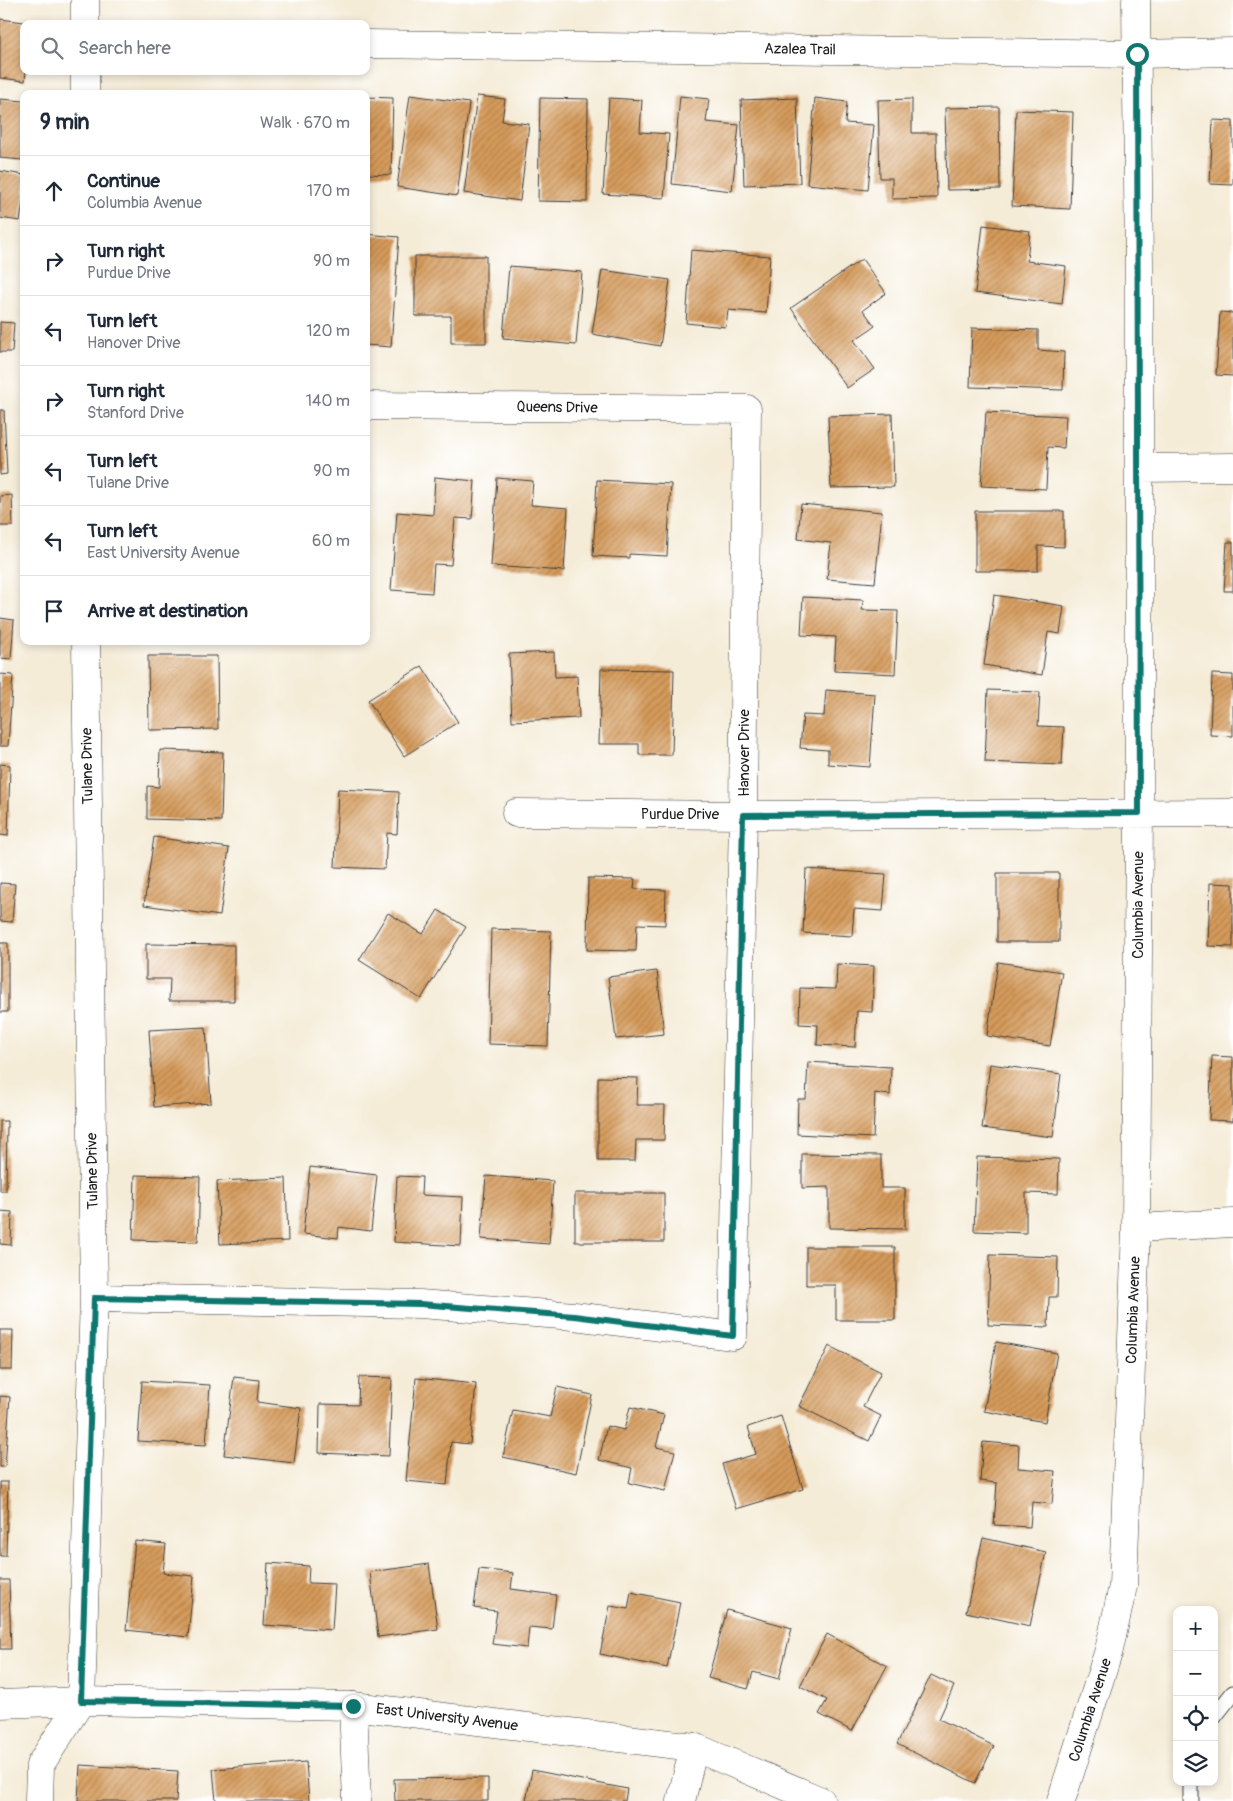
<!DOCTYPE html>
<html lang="en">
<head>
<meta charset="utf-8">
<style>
  :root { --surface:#fff; --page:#f6f6f7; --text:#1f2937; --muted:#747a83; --line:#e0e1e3 }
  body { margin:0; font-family:Pangolin,sans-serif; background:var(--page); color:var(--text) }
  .controls { position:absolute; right:15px; bottom:15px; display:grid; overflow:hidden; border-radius:10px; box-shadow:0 2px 8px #0003 }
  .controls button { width:45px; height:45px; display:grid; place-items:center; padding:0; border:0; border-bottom:1px solid var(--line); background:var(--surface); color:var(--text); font:25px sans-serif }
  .stop { position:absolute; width:15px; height:15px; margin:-11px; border:4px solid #0f766e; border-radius:50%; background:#fff }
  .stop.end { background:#0f766e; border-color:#fff; box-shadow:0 1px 5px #0008 }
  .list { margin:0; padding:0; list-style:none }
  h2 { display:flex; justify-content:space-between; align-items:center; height:65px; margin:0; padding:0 20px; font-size:21px }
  h2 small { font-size:16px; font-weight:400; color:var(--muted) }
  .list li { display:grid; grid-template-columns:32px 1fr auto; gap:15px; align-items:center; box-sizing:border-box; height:70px; padding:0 20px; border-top:1px solid var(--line) }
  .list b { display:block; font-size:19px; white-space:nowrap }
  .list p { margin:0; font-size:16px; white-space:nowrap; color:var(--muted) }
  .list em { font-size:16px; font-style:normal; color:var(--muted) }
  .icon { flex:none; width:28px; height:28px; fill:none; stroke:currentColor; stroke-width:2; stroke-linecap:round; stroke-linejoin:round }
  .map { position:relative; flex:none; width:1233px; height:1801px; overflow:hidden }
  .search { position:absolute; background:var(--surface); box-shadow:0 2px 8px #0003; left:20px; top:20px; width:350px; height:55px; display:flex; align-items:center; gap:12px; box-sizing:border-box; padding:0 18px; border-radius:10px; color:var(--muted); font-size:19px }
  .panel { position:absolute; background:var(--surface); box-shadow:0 2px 8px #0003; left:20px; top:90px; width:350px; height:555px; border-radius:10px }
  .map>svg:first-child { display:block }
  .building { fill:url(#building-hatch) }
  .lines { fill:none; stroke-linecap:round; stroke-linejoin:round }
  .service-casing { stroke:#3d3b38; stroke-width:17 }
  .minor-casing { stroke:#3d3b38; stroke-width:29 }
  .tertiary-casing { stroke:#3d3b38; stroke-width:29 }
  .service { stroke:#fff; stroke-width:15 }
  .minor { stroke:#fff; stroke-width:28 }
  .tertiary { stroke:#fff; stroke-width:28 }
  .route { stroke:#0f766e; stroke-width:6 }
  .labels { text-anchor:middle; stroke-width:4; stroke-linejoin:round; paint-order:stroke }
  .street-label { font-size:15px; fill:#1c1c1c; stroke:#fff }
</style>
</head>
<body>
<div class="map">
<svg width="1233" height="1801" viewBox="0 0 1233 1801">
  <defs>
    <pattern id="building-hatch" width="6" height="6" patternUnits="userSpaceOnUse" patternTransform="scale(1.25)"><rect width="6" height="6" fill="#d69b5b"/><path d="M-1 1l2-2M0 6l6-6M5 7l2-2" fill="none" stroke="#ad7e4a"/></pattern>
  </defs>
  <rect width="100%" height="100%" fill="#fff"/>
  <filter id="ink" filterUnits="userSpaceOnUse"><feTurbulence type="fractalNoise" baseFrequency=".02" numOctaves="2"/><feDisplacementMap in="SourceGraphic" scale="10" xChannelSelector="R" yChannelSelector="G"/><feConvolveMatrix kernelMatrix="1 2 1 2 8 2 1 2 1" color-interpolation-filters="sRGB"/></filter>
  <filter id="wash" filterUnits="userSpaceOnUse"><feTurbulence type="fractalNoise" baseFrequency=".0096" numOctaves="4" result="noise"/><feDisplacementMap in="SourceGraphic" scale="20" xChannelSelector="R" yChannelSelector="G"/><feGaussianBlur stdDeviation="1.12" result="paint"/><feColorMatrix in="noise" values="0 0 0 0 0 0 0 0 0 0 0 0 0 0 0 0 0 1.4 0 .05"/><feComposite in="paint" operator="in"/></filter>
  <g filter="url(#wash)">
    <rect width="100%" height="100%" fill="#f5ecd8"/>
    <g id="blocks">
      <path class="building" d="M0 19 24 22V71H26L25 81 0 78Z
        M410 95 469 103 457 196 397 187Z
        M477 96 505 99 502 121 529 124 520 201 464 193Z
        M680 96 709 99 706 122 739 125 732 191 672 184Z
        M366 97 393 98 391 175 366 174Z
        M540 98 588 99 587 202 538 201Z
        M609 98 642 100 640 132 669 134 664 198 603 194Z
        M797 98 800 183 744 185 741 100Z
        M815 98 847 102 845 123 874 125 868 190 807 184Z
        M0 99 24 101 22 160 0 158Z
        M912 99V133H936L937 198 892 199V178H880L878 100Z
        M999 107 1000 189 947 190 945 108Z
        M1016 110 1073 112 1070 209 1012 206Z
        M1213 120 1233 121V185L1210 184Z
        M0 171 24 175V196L20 221 0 218Z
        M983 225 1030 231 1027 261 1066 266 1062 304 975 293Z
        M366 234 399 237 391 347 366 345Z
        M691 250 770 256 766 313 728 310 726 327 686 323Z
        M415 256H486V343H451V316H415Z
        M862 259 886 293 863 310 875 326 854 340 875 369 847 388 791 308Z
        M509 266 582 272 576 345 503 338Z
        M602 270 670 280 660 346 592 334Z
        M1220 312 1233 313V376L1216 375Z
        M0 322 14 323 12 352H0Z
        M972 328 1038 330V350L1064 352 1063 390 970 387Z
        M0 410H4L7 474 0 475Z
        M986 412 1066 416 1064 448 1048 447 1046 489 981 486Z
        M892 414 894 487 831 488 828 416Z
        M435 477 475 481 472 519 455 518 451 565 434 564 432 593 391 590 397 512 433 515Z
        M497 478 533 481 531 505 568 508 564 571 491 566Z
        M597 480 671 484 667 556 629 554V558L593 556Z
        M12 495 13 526H0V496Z
        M801 504 882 512 875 583 827 579 831 543 798 539Z
        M975 511H1064V547L1038 546V571H975Z
        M1227 542H1233V591H1224Z
        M994 595 1064 606 1060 634 1048 632 1042 675 984 665Z
        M803 597 863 600 862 610 898 611 895 674 834 671 836 637 801 635Z
        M0 618 14 620 11 659 0 658Z
        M554 652 555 677 577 676 579 718 512 721 509 654Z
        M148 656H217L218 729 149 730Z
        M422 666 458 722 404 756 368 700Z
        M601 669 674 670 672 755H639V744H599Z
        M0 674 13 675 8 746H0Z
        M1212 674 1233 675V736L1210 735Z
        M826 690 875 694 870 767 828 764V750L800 748 803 715 824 716Z
        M988 690 1040 692 1038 726 1064 727 1062 765 985 762Z
        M160 750 223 752 221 821 147 819V786L159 787Z
        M0 764 10 765 8 836 0 835Z
        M338 789 399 792 397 834 387 833 385 869 335 867Z
        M154 837 229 848 220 916 144 905Z
        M806 869 886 874 883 911 854 909 852 936 803 933Z
        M997 873H1059V942H997Z
        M588 878 635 879 634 889 666 890 665 925 637 924 636 951 587 950Z
        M0 883 15 884 12 922 0 921Z
        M1210 883 1233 884V947L1208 946Z
        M438 910 466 927 421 999 359 960 388 913 423 934Z
        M491 929 551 931 548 1046 488 1044Z
        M0 943H8V1012H0Z
        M146 944 234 945V1001H169L170 979H146Z
        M998 962 1062 972 1050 1046 987 1036Z
        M837 964 874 966 872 1012 857 1011 855 1047 817 1045 818 1025 799 1024 800 988 836 989Z
        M657 971 664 1034 616 1039 608 977Z
        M206 1027 211 1103 154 1107 149 1030Z
        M1212 1056 1233 1057V1121L1209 1120Z
        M808 1062 891 1067 890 1095 875 1093 873 1138 797 1134 798 1099H806Z
        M990 1064 1061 1074 1053 1137 982 1128Z
        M598 1077 638 1078 637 1105H665L664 1140H636L635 1161H598Z
        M0 1121H7L6 1191H0Z
        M802 1154 881 1155V1188H905V1229L829 1228V1187L802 1188Z
        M977 1157 1059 1159 1058 1194 1026 1193V1233L974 1231Z
        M310 1167 377 1175 371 1231 339 1227 338 1238 303 1234Z
        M135 1175 200 1177 198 1242 133 1240Z
        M397 1176 422 1177 421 1195 463 1197 461 1246 394 1242Z
        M486 1176 553 1181 549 1244 481 1239Z
        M286 1178 288 1241 220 1244 217 1181Z
        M575 1193H664V1242H575Z
        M0 1211 12 1212 11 1245 0 1244Z
        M806 1247H895V1320H836V1285H806Z
        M990 1255 1058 1257 1057 1297H1049L1048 1327 988 1325Z
        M0 1330H13L12 1370H0Z
        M996 1342 1057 1353 1045 1422 984 1411Z
        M829 1346 881 1372 863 1407 881 1416 869 1441 799 1406Z
        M234 1377 259 1380 257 1402 301 1408 294 1463 224 1455Z
        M359 1377 392 1378 389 1456 319 1453 320 1404 358 1405Z
        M416 1378 476 1384 470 1444 451 1442 447 1485 406 1481Z
        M142 1381 210 1385 206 1445 138 1441Z
        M557 1387 592 1395 576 1473 503 1457 513 1410 550 1417Z
        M0 1396 10 1397 5 1467H0Z
        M630 1407 664 1415 656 1447 675 1451 665 1491 629 1483 632 1468 599 1460 607 1426 624 1430Z
        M781 1416 803 1489 736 1509 722 1464 756 1454 748 1427Z
        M983 1442 1019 1445 1018 1468 1055 1471 1052 1504 1032 1502 1030 1527 994 1525 997 1483 980 1481Z
        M0 1482H8L6 1556H0Z
        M983 1538 1046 1552 1030 1626 966 1612Z
        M135 1541 166 1544 163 1573 194 1576 188 1637 126 1630Z
        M268 1563 309 1566 308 1583 335 1584 332 1630 264 1625Z
        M429 1564 438 1629 378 1637 370 1572Z
        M479 1569 513 1573 511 1589 556 1595 552 1629 529 1627 527 1648 492 1644 497 1611 474 1608Z
        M0 1580H9L11 1649H0Z
        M631 1592 680 1602 667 1668 600 1654 610 1606 628 1609Z
        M727 1610 792 1628 779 1679 753 1672 748 1689 708 1678Z
        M827 1634 887 1666 852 1731 819 1714 827 1700 800 1686Z
        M931 1675 954 1686 939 1719 994 1746 975 1783 897 1744Z
        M306 1762 309 1801H216L213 1769Z
        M80 1765 178 1771 176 1801H78Z
        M532 1770 627 1789 625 1801H526Z
        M488 1778V1801H395L394 1779Z"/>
    </g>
  </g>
  <g filter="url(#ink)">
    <use href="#blocks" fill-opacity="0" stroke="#3d3b38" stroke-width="1"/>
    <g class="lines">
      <defs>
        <path id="service" d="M1214 1717 1233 1693
          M1191 1801V1782"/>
        <path id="minor" d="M85 0V24
          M366 44 1137 54 1233 52
          M85 94V71
          M1139 468 1233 467
          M516 813 743 815 1233 813
          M1136 1228 1233 1223
          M94 1298 420 1304 574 1316 733 1336 743 815 747 409 366 406
          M353 1706 357 1801
          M39 1801 40 1765 81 1701 94 1298 86 641
          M681 1801 694 1747
          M1061 1801 1109 1650 1123 1586 1136 1228 1139 813V266L1136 0"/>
        <path id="tertiary" d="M0 1704 81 1701 353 1706 694 1747 821 1801"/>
      </defs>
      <use href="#service" class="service-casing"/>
      <use href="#minor" class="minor-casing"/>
      <use href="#tertiary" class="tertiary-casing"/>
      <use href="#service" class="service"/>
      <use href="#minor" class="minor"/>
      <use href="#tertiary" class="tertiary"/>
    </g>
  </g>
  <g class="lines" filter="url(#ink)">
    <path class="route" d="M353 1706 81 1701 94 1298 420 1304 574 1316 733 1336 743 815 1139 813 1137 54"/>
  </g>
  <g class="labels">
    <g class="street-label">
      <text transform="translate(800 49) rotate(1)" y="5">Azalea Trail</text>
      <text transform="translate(557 407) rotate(1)" y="5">Queens Drive</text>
      <text transform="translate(744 753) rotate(-90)" y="5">Hanover Drive</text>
      <text transform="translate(87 766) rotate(-91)" y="5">Tulane Drive</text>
      <text x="680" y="819">Purdue Drive</text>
      <text transform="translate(1138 905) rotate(-90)" y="5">Columbia Avenue</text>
      <text transform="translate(92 1171) rotate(-91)" y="5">Tulane Drive</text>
      <text transform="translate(1133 1310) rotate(-88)" y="5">Columbia Avenue</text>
      <text transform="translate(1090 1710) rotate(-72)" y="5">Columbia Avenue</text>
      <text transform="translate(447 1717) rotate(7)" y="5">East University Avenue</text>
    </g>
  </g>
</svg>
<div class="controls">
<button>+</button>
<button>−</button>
<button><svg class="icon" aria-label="locate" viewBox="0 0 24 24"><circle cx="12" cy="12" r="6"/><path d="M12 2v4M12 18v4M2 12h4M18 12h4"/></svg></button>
<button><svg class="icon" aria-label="layers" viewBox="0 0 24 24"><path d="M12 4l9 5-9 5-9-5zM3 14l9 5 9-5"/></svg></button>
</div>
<div class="stop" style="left:1137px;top:54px"></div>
<div class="stop end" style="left:353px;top:1706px"></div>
<div class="search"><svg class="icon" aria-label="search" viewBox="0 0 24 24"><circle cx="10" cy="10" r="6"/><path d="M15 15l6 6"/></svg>Search here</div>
<section class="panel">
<h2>9 min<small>Walk · 670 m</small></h2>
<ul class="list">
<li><svg class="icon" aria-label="ahead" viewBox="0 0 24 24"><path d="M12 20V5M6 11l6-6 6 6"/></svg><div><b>Continue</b><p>Columbia Avenue</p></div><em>170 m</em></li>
<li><svg class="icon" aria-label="right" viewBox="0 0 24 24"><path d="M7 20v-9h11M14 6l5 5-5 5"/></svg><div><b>Turn right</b><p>Purdue Drive</p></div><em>90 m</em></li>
<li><svg class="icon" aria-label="left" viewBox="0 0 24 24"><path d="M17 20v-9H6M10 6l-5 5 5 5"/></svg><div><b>Turn left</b><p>Hanover Drive</p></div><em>120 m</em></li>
<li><svg class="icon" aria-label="right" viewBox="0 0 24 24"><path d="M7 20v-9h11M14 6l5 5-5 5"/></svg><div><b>Turn right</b><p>Stanford Drive</p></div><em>140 m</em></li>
<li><svg class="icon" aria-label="left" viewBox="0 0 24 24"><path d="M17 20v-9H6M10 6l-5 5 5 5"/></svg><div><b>Turn left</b><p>Tulane Drive</p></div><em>90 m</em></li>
<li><svg class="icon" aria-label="left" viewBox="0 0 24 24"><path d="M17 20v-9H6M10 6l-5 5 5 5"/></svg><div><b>Turn left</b><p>East University Avenue</p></div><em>60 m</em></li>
<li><svg class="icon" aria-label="arrive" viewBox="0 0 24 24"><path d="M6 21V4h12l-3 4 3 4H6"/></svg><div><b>Arrive at destination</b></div></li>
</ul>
</section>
</div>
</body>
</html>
